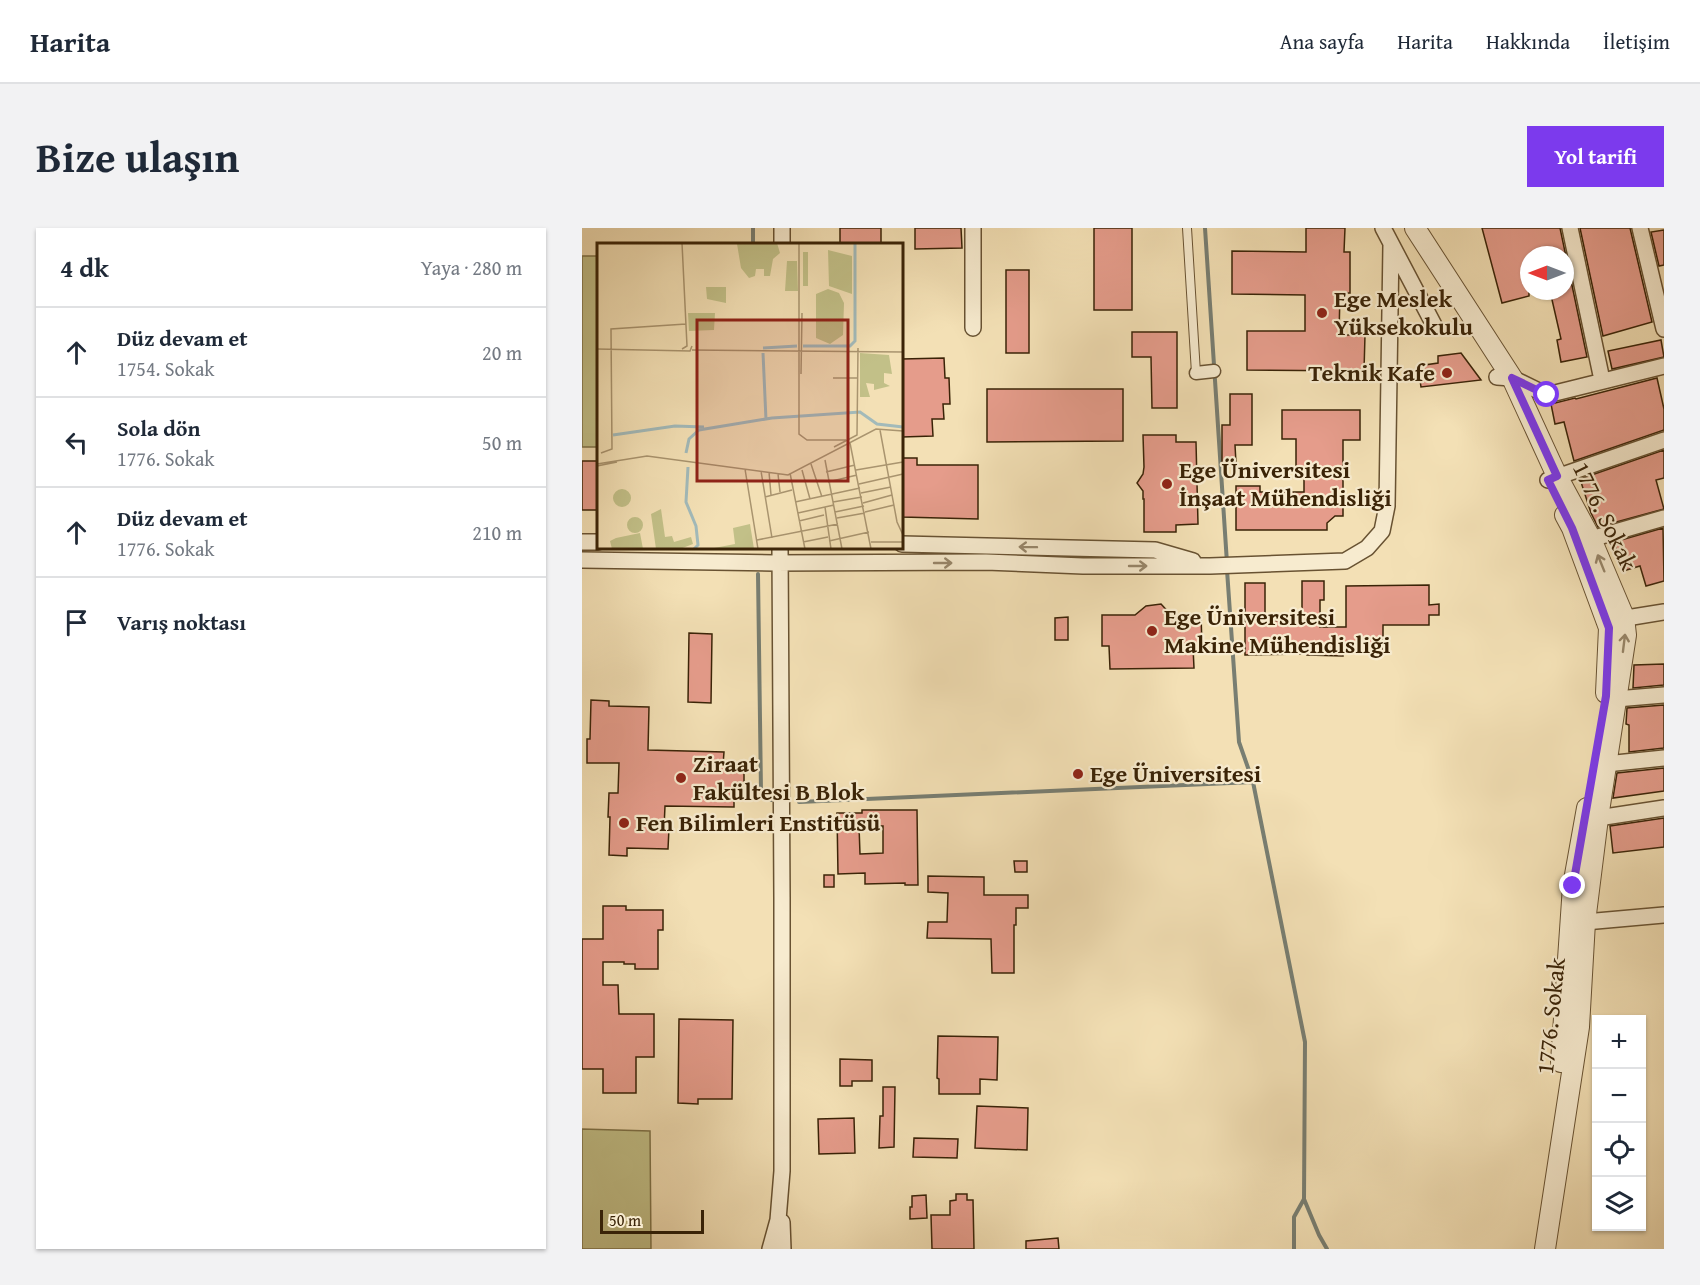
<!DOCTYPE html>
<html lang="tr">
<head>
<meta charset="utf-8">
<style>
  :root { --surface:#fff; --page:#f2f2f3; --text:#1f2937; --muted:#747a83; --line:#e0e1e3; --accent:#7c3aed }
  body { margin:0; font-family:"Gentium Book Plus",serif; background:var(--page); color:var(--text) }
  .controls { position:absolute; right:18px; bottom:18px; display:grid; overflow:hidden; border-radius:0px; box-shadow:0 2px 4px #0004 }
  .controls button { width:54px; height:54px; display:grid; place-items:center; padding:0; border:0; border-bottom:2px solid var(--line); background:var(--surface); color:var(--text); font:30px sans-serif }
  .compass { position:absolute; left:938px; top:18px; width:54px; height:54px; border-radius:50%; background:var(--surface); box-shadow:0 2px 4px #0004; rotate:270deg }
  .scale { position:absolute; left:18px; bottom:15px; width:104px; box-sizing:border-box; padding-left:6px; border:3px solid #3a2307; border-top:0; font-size:16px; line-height:21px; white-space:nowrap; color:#3a2307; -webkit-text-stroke:4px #f7ebcf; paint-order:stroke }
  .stop { position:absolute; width:18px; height:18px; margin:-14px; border:4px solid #7c3aed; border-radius:50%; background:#fff }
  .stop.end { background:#7c3aed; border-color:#fff; box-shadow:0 2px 6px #0008 }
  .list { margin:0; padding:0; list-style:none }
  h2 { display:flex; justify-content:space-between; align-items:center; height:78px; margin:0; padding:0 24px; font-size:26px }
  h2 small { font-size:20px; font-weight:400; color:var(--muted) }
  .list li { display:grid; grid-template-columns:39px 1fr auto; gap:18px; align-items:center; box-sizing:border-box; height:90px; padding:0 24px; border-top:2px solid var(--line) }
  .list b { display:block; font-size:22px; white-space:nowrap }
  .list p { margin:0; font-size:20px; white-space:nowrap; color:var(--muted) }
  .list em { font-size:20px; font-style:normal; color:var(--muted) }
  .icon { flex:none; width:33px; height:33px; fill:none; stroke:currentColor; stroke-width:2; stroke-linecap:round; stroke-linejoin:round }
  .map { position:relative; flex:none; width:1082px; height:1021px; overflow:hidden; border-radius:0px }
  header { display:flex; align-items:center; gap:36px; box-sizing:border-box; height:84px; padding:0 30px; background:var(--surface); border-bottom:2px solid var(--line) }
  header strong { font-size:28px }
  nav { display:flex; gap:33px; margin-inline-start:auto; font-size:21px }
  .intro { display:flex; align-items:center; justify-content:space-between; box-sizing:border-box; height:144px; padding:0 36px }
  h1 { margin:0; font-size:42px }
  .button { padding:15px 27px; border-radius:0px; background:var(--accent); color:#fff; font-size:21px; font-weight:700 }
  main { display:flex; gap:36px; padding:0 36px }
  aside { flex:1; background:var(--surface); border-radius:0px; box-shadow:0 2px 4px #0004 }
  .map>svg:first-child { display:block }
  .green { fill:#c2c088; stroke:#7e7248; stroke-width:1.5 }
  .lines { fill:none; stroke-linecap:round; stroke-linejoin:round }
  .stream { stroke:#787e72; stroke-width:4 }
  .building { fill:#e59c8b; stroke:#3a2307; stroke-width:1.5; fill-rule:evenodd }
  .service-casing { stroke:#685232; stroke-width:10 }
  .pedestrian-casing { stroke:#685232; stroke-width:15 }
  .minor-casing { stroke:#685232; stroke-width:18 }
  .tertiary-casing { stroke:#685232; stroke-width:22 }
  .service { stroke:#f7ebcf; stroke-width:8 }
  .pedestrian { stroke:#f7ebcf; stroke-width:12 }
  .minor { stroke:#f7ebcf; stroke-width:15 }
  .tertiary { stroke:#f7ebcf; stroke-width:20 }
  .oneway { stroke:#98876b }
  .route { stroke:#7c3aed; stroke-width:8 }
  .poi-dot { fill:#8f2418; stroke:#f7ebcf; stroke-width:2 }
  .labels { text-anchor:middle; stroke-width:4.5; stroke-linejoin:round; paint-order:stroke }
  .poi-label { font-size:24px; font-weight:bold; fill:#3a2307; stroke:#f7ebcf; text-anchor:start }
  .street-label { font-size:24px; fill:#3a2307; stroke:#f7ebcf }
  .inset-river { fill:none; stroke:#a2baba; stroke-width:3 }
  .inset-road { fill:none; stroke:#a9946f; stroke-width:1.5 }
  .view { fill:#8f2418; fill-opacity:0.15; stroke:#8f2418; stroke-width:3 }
  .inset-edge { fill:none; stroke:#3a2307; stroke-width:3 }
</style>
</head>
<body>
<header>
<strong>Harita</strong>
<nav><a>Ana sayfa</a><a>Harita</a><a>Hakkında</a><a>İletişim</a></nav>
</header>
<div class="intro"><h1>Bize ulaşın</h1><a class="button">Yol tarifi</a></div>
<main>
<aside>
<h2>4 dk<small>Yaya · 280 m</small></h2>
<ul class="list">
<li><svg class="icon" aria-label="ahead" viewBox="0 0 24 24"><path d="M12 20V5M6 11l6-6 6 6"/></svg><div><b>Düz devam et</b><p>1754. Sokak</p></div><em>20 m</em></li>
<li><svg class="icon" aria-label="left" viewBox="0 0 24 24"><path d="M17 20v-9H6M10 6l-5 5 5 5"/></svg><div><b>Sola dön</b><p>1776. Sokak</p></div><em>50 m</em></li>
<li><svg class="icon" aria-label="ahead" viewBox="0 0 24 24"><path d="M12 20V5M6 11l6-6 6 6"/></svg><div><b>Düz devam et</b><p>1776. Sokak</p></div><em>210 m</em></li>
<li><svg class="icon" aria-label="arrive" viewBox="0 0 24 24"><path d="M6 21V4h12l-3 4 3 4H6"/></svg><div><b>Varış noktası</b></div></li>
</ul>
</aside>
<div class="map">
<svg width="1082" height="1021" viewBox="0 0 1082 1021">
  <rect width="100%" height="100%" fill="#f3e0b5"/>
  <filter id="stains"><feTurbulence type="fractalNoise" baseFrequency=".00333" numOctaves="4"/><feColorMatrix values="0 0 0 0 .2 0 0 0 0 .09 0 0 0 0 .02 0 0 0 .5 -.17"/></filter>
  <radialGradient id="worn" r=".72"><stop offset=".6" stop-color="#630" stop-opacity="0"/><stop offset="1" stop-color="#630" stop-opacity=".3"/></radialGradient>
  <path class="green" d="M0 28H16V219H0Z
    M0 901 68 903 69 1021H0Z"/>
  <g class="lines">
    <path class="stream" d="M171 0V16
      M623 0 645 335
      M645 342 657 514 671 554 723 814 722 971 737 1007 745 1021
      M176 346 179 564 189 572
      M217 574 671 554
      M712 1021V989L722 971"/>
  </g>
  <path class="building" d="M258 0H299V16H258Z
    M333 0H379L380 20 333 21Z
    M512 0H550V82H512Z
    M724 0H763L762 24H768V65H758L757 107H783L782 143 665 142V103H723V67L650 66V23L724 24Z
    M900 0H978L1005 129 979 134 975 112 979 111 968 63H983V27H947V68L920 75Z
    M998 0H1048L1070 94 1021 108Z
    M1082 2V37L1077 38 1069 4Z
    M424 42H447V125H424Z
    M550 104H595V180H570L569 129H550Z
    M1079 112 1082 129 1030 141 1026 123Z
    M879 125 899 152 839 159 836 138 856 135V128Z
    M362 130 363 150H367L368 176H361L362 191H350L351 208 320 209V131Z
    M1075 150 1082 181V202L992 233 982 194 973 196 969 176 993 170 994 171Z
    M405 161H541V213L405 214Z
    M648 166H670V217H653L654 235 640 236V197H648Z
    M700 182H778V212H761V288H753L745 295V302H654V258H678V264H722V243H714V211H700Z
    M561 207H594V214H614L616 296 594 297V304H562V271H561V263L555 255 561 246 562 239Z
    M1082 222V250L1074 252 1082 281 1016 299 1009 285 998 251Z
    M320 230H335V237H396V291L320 289Z
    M0 233H16V282H0Z
    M1081 300 1082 353 1064 358 1058 338 1041 343 1032 314Z
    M720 353H742V372H738V399H764V358L847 357V377L857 376V387H847V397H801V424H761V428L725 427V426L663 427V355H683V393L720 392Z
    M579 376 591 389 619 387 620 418 611 419 612 440 528 441 527 418H520V387H553L564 378Z
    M486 389V412H473V390Z
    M107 405 130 406 129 475 106 474Z
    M1082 436V457L1051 460 1052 437Z
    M9 472 27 473V478L67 479 66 522 142 524 141 537H162V556H152V579L83 578 82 600H87L86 621 45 620V628L27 627 28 589H26L27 565H36L37 535H5V511H8Z
    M1082 477V520L1047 524V497L1044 496 1045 480Z
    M1082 540V563L1031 570 1035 545Z
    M280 582H335L336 657H323V655L283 656V645L256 646 255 585H280ZM277 598H301V625L278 626Z
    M1082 590V619L1031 625 1028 598Z
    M432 633H445V644H433Z
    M242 647H252V659H242Z
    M346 648 402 649V667H446V680H434V697H432V745H410L409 711 345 710 346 694H365L366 665 346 664Z
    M21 678H44V682H81V702H76V741H53V736H42V734H21V757H36L37 786H72V829H54V865H21V841H0V711H21Z
    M97 791 151 792 150 871H116V876L96 875Z
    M356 808 416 809 415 852 398 851V866H357V851L355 850Z
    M258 831 290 832V853H270V858H258Z
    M301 859H313L312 919 297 920 298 888H301Z
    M395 878 446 880 445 922 393 920Z
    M272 890 273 925 237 926 236 891Z
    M332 910 376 911 375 930 331 929Z
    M374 966H385V972H391L392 1021H350L349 987H368V973L374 972Z
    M344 967 345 990 328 991V979H330V968Z
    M476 1010 477 1021H444V1013Z"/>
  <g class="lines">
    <defs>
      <path id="service" d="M605 0 614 145"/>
      <path id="pedestrian" d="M614 145 632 143"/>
      <path id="minor" d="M801 0 853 99
        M988 0 1020 152
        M1058 0 1082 101
        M200 16V0
        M391 100V0
        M915 149 930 150 965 167 1082 138
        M966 252 1082 212
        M1009 311 1082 290
        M0 314H16
        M320 316 573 322 611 333
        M0 332 192 335 404 334 501 338H628L763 333 785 320 800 303 805 278 809 17
        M1032 392 1082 384
        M1034 471 1082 467
        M1024 536 1082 530
        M1016 590 1082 580
        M1003 694 1082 687
        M200 994 201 1021
        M188 1021 196 992 200 943V669L198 320"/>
      <path id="tertiary" d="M833 0 930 150 975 248 1009 311 1042 389 1044 407 1016 590 1003 694 997 799 963 1021
        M983 287 990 300 1027 400 1024 465
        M979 834 991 658 1005 580"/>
    </defs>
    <use href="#service" class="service-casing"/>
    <use href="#pedestrian" class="pedestrian-casing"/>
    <use href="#minor" class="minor-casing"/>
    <use href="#tertiary" class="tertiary-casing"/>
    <use href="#service" class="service"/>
    <use href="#pedestrian" class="pedestrian"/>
    <use href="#minor" class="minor"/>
    <use href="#tertiary" class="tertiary"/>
  </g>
  <defs><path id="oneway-shaft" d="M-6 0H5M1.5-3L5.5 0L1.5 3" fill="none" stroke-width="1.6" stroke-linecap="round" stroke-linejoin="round" transform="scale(1.5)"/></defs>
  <g class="oneway">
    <use href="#oneway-shaft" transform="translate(446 319) rotate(-179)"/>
    <use href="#oneway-shaft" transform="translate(361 335)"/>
    <use href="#oneway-shaft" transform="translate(1019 335) rotate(-112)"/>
    <use href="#oneway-shaft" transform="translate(556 338)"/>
    <use href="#oneway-shaft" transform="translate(1042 415) rotate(-83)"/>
  </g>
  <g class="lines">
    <path class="route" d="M965 167 930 150 975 248 966 252 990 300 1027 400 1024 468 991 658"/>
  </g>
  <g class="poi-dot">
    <circle cx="740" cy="85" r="6"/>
    <circle cx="865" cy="145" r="6"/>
    <circle cx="585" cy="256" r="6"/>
    <circle cx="570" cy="403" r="6"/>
    <circle cx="496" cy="546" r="6"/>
    <circle cx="99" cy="550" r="6"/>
    <circle cx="42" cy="595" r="6"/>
  </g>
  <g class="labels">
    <g class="poi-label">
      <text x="752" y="79">Ege Meslek<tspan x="752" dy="28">Yüksekokulu</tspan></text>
      <text x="853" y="153" text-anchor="end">Teknik Kafe</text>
      <text x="597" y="250">Ege Üniversitesi<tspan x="597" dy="28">İnşaat Mühendisliği</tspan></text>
      <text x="582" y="397">Ege Üniversitesi<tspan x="582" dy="28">Makine Mühendisliği</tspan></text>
      <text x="111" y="544">Ziraat<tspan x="111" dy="28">Fakültesi B Blok</tspan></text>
      <text x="508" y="554">Ege Üniversitesi</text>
      <text x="54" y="603">Fen Bilimleri Enstitüsü</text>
    </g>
    <g class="street-label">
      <text transform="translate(1023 288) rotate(64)" y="8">1776. Sokak</text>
      <text transform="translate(969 788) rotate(-84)" y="8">1776. Sokak</text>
    </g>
  </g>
  <g transform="translate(15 15)">
    <rect width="306" height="306" fill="#f3e0b5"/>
    <path d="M166 0H180L183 10 176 16 173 33H167V26H159L158 33 152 35 144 25 140 1ZM231 7 255 13V51L232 43ZM206 9H211V43H206ZM190 18H200L201 48H188ZM109 44H129V60L110 56ZM231 46 242 50 247 60 246 92 233 101 219 95V51ZM91 70H118L117 87 92 88ZM263 110 292 112 295 131 287 130V140L293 143 277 147V141L269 140 273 154H263ZM16 255a9 9 0 1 1 18 0a9 9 0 1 1-18 0ZM64 266 68 294 75 293 77 299 94 294 96 301 83 306H59L54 271ZM30 282a8 8 0 1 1 16 0a8 8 0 1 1-16 0ZM153 281 157 306H112L138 301 136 285ZM43 290 46 306H15L13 298 19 295Z" fill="#c2c088"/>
    <path class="inset-river" d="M206 103H253L258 98V0M166 105 200 103M166 110 169 177M16 192 78 183 107 184M89 210 92 196 102 187 175 175 263 169 280 181 306 184M91 224 89 259 99 283 101 302 97 306"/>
    <path class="inset-road" d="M202 0V191L210 197H249M0 106 93 108 95 103M85 106 90 103 85 0M95 107 306 109M204 131 205 70M236 135H261M283 187 300 279 306 292M253 200 274 306M237 204 260 192 261 105M4 210 15 206 14 86 89 81M228 217 245 306M0 221 50 213 191 232 279 186 306 188M214 221 225 254M0 223 20 219M148 226 161 306M205 227 213 256M259 227 306 219M164 228 175 295M172 229 174 252M229 229 258 222M193 230 208 306M181 231 183 249M231 239 260 232M262 241 306 231M264 250 294 244M168 254 195 247M198 259 263 245M236 259 265 254M266 260 295 252M228 264 234 306M238 269 267 263M268 269 297 262M201 270 237 262M240 275 268 270M202 278 227 272M160 297 241 281M232 298 272 289M206 299 231 294M274 299H306"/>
    <path class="view" d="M100 77H251V238H100Z"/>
    <rect width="306" height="306" class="inset-edge"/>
  </g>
  <rect width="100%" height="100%" filter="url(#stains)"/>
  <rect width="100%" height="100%" fill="url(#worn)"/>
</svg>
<div class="controls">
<button>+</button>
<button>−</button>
<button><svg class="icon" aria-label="locate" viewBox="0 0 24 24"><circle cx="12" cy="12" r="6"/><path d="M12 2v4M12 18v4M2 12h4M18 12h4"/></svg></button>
<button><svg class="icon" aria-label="layers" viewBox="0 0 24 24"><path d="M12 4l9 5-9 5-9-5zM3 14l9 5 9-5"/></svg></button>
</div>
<svg class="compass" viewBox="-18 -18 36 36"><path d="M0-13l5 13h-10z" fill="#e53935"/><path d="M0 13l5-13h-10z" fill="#747a83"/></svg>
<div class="scale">50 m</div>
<div class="stop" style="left:965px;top:167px"></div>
<div class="stop end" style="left:991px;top:658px"></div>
</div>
</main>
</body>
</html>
